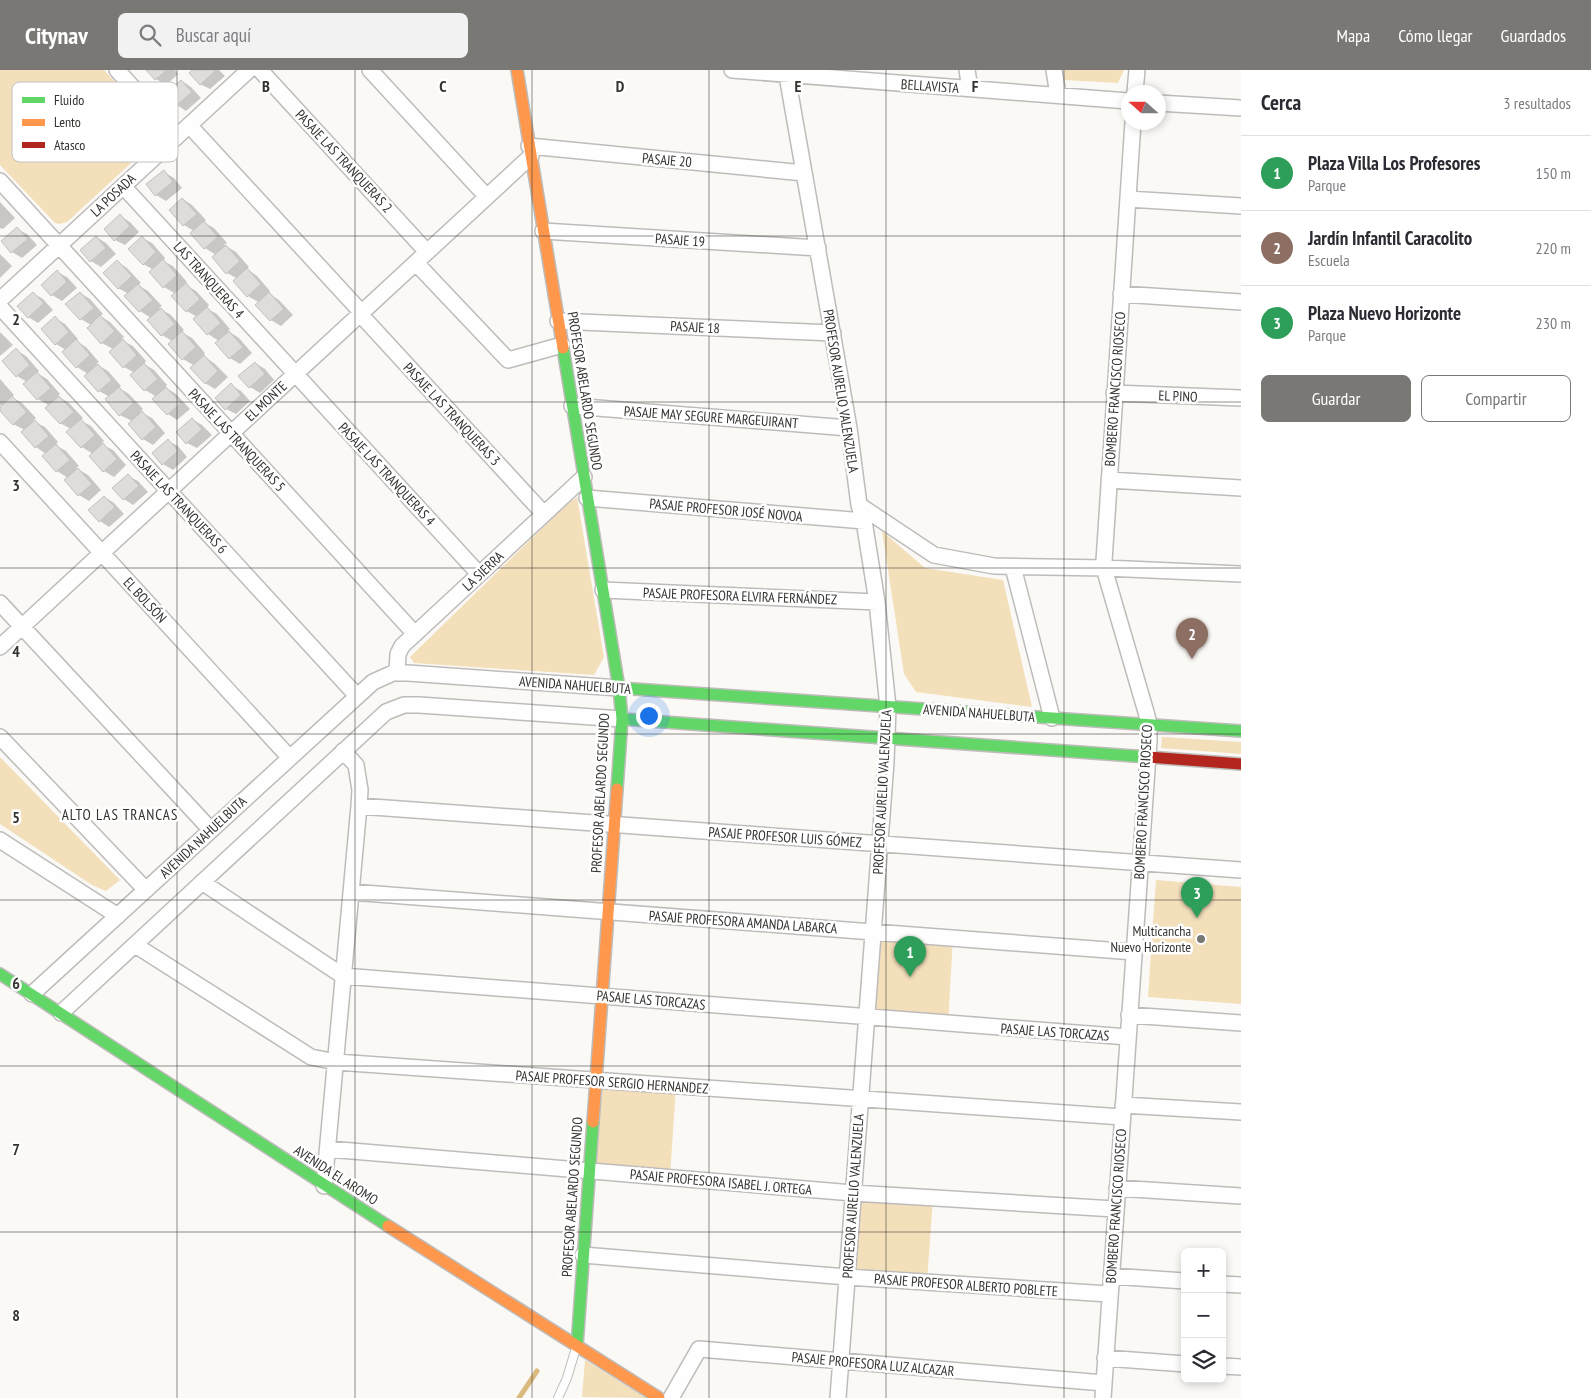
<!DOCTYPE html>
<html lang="es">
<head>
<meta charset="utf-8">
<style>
  :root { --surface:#fff; --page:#f2f2f3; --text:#2b2b33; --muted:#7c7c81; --line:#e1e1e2; --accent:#7a7875 }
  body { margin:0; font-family:"PT Sans Narrow",sans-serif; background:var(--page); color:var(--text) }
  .controls { position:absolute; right:15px; bottom:15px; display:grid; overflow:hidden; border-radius:8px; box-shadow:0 2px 8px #0003 }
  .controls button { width:45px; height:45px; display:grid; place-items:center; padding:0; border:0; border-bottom:1px solid var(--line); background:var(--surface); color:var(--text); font:25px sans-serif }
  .compass { position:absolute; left:1121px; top:15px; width:45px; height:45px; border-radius:50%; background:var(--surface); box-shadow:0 2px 8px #0003; rotate:291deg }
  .you { position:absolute; left:648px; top:645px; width:18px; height:18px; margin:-12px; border:4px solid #fff; border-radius:50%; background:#1a73e8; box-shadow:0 0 0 8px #1a73e833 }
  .badge { display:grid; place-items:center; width:32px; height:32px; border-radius:50%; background:var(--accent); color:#fff; font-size:16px; font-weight:700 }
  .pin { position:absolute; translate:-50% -41px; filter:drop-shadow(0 1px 2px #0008) }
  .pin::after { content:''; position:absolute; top:26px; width:18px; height:15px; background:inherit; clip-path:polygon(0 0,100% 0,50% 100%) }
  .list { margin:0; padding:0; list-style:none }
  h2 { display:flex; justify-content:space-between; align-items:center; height:65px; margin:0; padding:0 20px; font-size:21px }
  h2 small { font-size:16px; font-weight:400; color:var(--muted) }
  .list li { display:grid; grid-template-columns:32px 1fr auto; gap:15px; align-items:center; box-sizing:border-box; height:75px; padding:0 20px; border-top:1px solid var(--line) }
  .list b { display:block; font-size:19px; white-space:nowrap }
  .list p { margin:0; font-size:16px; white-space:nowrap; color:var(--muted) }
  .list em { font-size:16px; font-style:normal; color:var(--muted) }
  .actions { display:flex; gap:10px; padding:15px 20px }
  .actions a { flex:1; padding:11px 0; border:1px solid var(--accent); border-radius:8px; text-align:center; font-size:18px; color:var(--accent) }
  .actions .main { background:var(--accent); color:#fff }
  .icon { flex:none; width:28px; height:28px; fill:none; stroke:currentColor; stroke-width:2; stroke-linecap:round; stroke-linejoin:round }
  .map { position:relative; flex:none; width:1241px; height:1328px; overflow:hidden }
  header { display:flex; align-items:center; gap:30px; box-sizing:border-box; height:70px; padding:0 25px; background:var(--accent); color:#fff }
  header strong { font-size:24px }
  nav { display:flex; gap:28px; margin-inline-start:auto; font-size:18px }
  .search { width:350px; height:45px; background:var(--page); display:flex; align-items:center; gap:12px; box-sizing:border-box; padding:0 18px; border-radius:8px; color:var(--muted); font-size:19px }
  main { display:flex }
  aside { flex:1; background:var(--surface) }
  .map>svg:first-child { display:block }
  .green { fill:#f4dfbb }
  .shadow { fill:#0003 }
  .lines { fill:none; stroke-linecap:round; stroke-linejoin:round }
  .stream { stroke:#daba7f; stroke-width:5 }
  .building { fill:#dfddda; stroke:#c3c1be }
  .lane-casing { stroke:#bebcba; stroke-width:10 }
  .street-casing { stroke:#bebcba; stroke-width:18 }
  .fast-casing { stroke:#bebcba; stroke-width:14 }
  .slow-casing { stroke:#bebcba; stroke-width:14 }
  .jam-casing { stroke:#bebcba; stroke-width:14 }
  .lane { stroke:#fefefe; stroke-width:8 }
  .street { stroke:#fefefe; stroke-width:15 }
  .fast { stroke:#63d668; stroke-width:11 }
  .slow { stroke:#ff974d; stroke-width:11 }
  .jam { stroke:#b3261e; stroke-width:11 }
  .grid { fill:none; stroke:#343330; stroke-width:1; stroke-opacity:0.55 }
  .poi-dot { fill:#7a7875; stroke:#fff; stroke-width:2 }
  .labels { text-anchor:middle; stroke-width:5; stroke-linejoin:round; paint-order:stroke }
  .street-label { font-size:14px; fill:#343330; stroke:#fff }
  .poi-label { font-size:14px; fill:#343330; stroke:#fff; text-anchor:end }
  .neighbourhood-label { font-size:15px; letter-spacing:1px; fill:#343330; stroke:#fff }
  .key { fill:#fff; stroke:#c2c2c1; stroke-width:1 }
  .key-label { font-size:14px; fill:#343330 }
  .grid-label { font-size:16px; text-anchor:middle; font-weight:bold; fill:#343330; stroke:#fff; stroke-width:5; stroke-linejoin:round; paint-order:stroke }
</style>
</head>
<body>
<header>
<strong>Citynav</strong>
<div class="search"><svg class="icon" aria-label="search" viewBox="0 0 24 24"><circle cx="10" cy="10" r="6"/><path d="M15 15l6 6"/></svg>Buscar aquí</div>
<nav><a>Mapa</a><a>Cómo llegar</a><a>Guardados</a></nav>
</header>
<main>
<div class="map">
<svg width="1241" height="1328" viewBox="0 0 1241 1328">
  <rect width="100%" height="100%" fill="#fbf9f6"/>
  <path class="green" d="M0 0H104L155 56C158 62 159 66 155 71L67 152 59 154 55 153 0 95Z
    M1063 0H1124L1118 13 1064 10Z
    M577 427 604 587 594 605 414 593 410 587 563 438Z
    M882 461 925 498 1003 510 1032 637 916 622 904 604Z
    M1162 667 1241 672V684L1161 678Z
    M0 687 120 810 106 821 92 815 0 754Z
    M1156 810 1241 817V934L1148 927Z
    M873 862 953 868 948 953 867 947Z
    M596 1011 676 1016 670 1107 589 1101Z
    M853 1123 933 1128 927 1212 847 1207Z
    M585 1290 646 1328 582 1327Z"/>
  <path class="shadow" d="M148 0H175L178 4 166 15 156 9Z
    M194 0H219L225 6 210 19 200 14Z
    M182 11 191 17 201 28 186 41 177 35Z
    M164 102 174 108 182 118 166 131 156 125Z
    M183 129 192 135 206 150 203 152 214 158 227 173 224 175 236 182 249 197 247 199 257 206 270 221 268 223 279 230 293 245 281 256 271 250 260 233 248 226 238 209 227 203 216 185 205 178 191 164 194 161 184 155Z
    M0 132 15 148 3 159 0 158Z
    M120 146 130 152 139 162 125 175 115 170Z
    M17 159 27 164 37 175 22 188 12 182Z
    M96 167 106 173 116 184 101 197 91 191Z
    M142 168 152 173 165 188 163 191 173 196 187 212 184 214 196 221 209 235 206 238 217 244 230 259 228 261 239 268 252 283 240 294 230 288 217 274 219 271 208 264 195 249 197 247 187 241 176 224 164 217 154 200 143 194Z
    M0 184 12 196 0 208Z
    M118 192 127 198 141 213 138 215 148 221 162 236 159 238 171 245 184 260 181 262 192 268 205 283 203 286 214 293 228 307 215 319 205 313 195 296 183 289 172 271 162 265 149 250 151 248 140 241 129 224 118 218Z
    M57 202 67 207 77 218 62 231 52 225 43 215Z
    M33 223 43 229 53 240 38 253 28 247Z
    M80 223 90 229 103 244 100 246 110 252 124 267 121 270 133 276 146 291 144 294 154 300 167 315 165 317 176 324 190 339 177 350 168 344 157 327 145 320 132 305 135 303 124 297 113 279 102 273 91 255 81 249Z
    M55 248 65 254 78 269 76 271 86 277 99 292 96 294 108 301 121 316 119 318 129 324 143 339 140 342 152 348 165 363 153 375 143 369 132 351 120 345 110 327 99 321 86 306 88 304 77 297 66 280 56 274Z
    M0 262 13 275 0 286Z
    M16 280 26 286 39 301 37 303 47 309 60 324 58 326 69 333 83 348 80 350 91 356 104 371 101 374 113 380 126 395 114 407 104 401 93 384 82 377 71 359 60 353 50 336 38 329 25 314 27 312 17 306Z
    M255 293 265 299 274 310 260 323 250 317Z
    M0 309 14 325 12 327 22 333 36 348 33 351 45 357 58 372 55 375 66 381 79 396 76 398 88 405 101 420 89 431 79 425 66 410 68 408 57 401 46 384 36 377 25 360 13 354 0 339 3 336 0 335Z
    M231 315 241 321 250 331 236 344 226 339Z
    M192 349 202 355 212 365 197 378 187 373Z
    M168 371 178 376 187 387 173 400 163 394 154 384Z
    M128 406 138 411 148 422 133 435 124 429Z
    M105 427 114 433 124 444 109 457 100 451Z"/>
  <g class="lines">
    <path class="stream" d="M519 1328 537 1301"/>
  </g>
  <path class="building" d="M146 0H167L155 10Z
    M192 0H216L200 15 189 3Z
    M181 10 192 22 176 36 165 24Z
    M164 100 173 112 155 126 146 114Z
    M182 128 197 144 183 156 169 140Z
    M120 144 130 156 114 171 104 159Z
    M204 151 218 167 204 179 190 163Z
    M17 157 28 169 11 183 1 171Z
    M96 166 106 178 90 192 80 180Z
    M142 166 156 182 143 195 128 179Z
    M226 175 240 191 226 204 212 187Z
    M163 189 177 205 163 218 149 202Z
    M117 190 132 206 118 219 103 203Z
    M247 198 261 214 247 227 233 211Z
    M57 200 67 212 51 226 41 215Z
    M186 213 200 229 186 242 171 226Z
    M138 214 153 230 139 242 124 226Z
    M33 222 44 233 28 248 17 236Z
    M80 222 94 238 80 250 65 234Z
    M269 222 284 239 270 251 255 235Z
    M207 237 221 253 207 265 193 249Z
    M161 238 175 254 161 266 147 250Z
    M100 245 115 261 101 274 87 258Z
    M55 246 69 262 55 275 41 259Z
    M182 261 196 277 182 290 168 274Z
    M229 261 243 277 229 289 215 273Z
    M76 269 90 285 76 298 62 282Z
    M123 269 137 285 123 298 109 282Z
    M16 278 30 295 16 307 2 291Z
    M204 285 218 301 205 314 190 298Z
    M255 292 265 304 249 318 238 306Z
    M144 293 158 309 144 321 130 305Z
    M98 294 112 310 98 322 84 306Z
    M37 302 51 318 37 330 23 314Z
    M231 313 241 325 225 340 215 328Z
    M119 317 134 333 119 346 105 329Z
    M166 317 181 333 167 345 152 329Z
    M12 326 27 342 13 355 0 341V337Z
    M59 326 74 342 60 354 45 338Z
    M142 341 156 357 142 370 128 354Z
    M192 348 202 359 186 374 176 362Z
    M81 349 95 365 81 378 66 362Z
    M35 350 49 366 35 378 21 362Z
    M168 369 178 381 162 395 152 383Z
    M103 373 117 389 103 402 89 386Z
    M56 374 70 390 56 402 42 386Z
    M78 398 92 414 78 426 64 410Z
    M128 404 139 416 123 430 112 418Z
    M104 426 115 437 99 452 88 440Z"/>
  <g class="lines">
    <defs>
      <path id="lane" d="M558 1328 567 1308 576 1278"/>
      <path id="street" d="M117 0 177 66
        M260 0 427 182
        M370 0 487 127
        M732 0 1128 31
        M786 0 849 358 859 435 864 451 877 532 888 637 886 692 838 1328
        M967 0 970 19
        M1054 0 1058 25
        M1135 22 1137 0
        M1158 33 1241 38
        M189 55 362 243
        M529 76 804 103
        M0 111 415 564
        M123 116 479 504
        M1128 129 1241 136
        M543 161 818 178
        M416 193 508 290 562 275
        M1121 224 1241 232
        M0 230 249 0
        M0 237 357 626
        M360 244 544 444
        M558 251 833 263
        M1114 323 1241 328
        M572 336 849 358
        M0 372 290 688
        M1109 410 1241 418
        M587 428 864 451
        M859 435 934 485 994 496 1105 498 1241 504
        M1013 497 1052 648
        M603 520 877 532
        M0 533 211 760
        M0 577 531 86
        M397 603 398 584 402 576 584 407
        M0 667 146 820
        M359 736 1241 800
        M0 770 118 846
        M202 812 343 906 1128 967
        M351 822 1134 882
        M135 875 311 987 336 992 1122 1047
        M32 924 373 612 393 603H408L619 618
        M61 943 386 642 404 635H419L622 649
        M1129 945 1241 953
        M1123 1035 1241 1042
        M328 1079 853 1123 1115 1139
        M324 1116 359 736 360 720 356 695 343 681
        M1117 1118 1241 1126
        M583 1185 847 1207 1109 1224
        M1111 1206 1185 1211
        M1222 1214 1241 1215
        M1105 1288 1185 1294
        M1222 1296 1241 1297
        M671 1328 699 1279 1104 1313
        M1103 1328 1149 671V654L1146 642 1106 505 1104 491 1133 52"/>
      <path id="fast" d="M563 278 619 618 622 649 617 719
        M619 618 1241 661
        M622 649 1148 687
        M0 904 388 1156
        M577 1276 593 1052"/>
      <path id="slow" d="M517 0 563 278
        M593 1052 617 719
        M388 1156 659 1328"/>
      <path id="jam" d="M1148 687 1241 694"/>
    </defs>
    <use href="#lane" class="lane-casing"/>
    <use href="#street" class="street-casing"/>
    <use href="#fast" class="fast-casing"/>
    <use href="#slow" class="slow-casing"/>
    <use href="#jam" class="jam-casing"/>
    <use href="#lane" class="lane"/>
    <use href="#street" class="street"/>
    <use href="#fast" class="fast"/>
    <use href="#slow" class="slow"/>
    <use href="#jam" class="jam"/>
  </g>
  <path class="grid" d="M177 0V1328M355 0V1328M532 0V1328M709 0V1328M886 0V1328M1064 0V1328M0 166H1241M0 332H1241M0 498H1241M0 664H1241M0 830H1241M0 996H1241M0 1162H1241"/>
  <circle class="poi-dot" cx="1201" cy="869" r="5"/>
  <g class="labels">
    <g class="street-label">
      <text transform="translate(930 16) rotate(4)" y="5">BELLAVISTA</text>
      <text transform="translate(667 90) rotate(5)" y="5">PASAJE 20</text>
      <text transform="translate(344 91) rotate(47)" y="5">PASAJE LAS TRANQUERAS 2</text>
      <text transform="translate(113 125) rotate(-43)" y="5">LA POSADA</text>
      <text transform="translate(680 170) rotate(4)" y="5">PASAJE 19</text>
      <text transform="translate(209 210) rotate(48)" y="5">LAS TRANQUERAS 4</text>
      <text transform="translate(695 257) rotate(3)" y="5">PASAJE 18</text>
      <text transform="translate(1115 319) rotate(-86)" y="5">BOMBERO FRANCISCO RIOSECO</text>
      <text transform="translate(585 321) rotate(81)" y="5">PROFESOR ABELARDO SEGUNDO</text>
      <text transform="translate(841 321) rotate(81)" y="5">PROFESOR AURELIO VALENZUELA</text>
      <text transform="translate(1178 326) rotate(2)" y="5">EL PINO</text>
      <text transform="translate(266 331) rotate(-43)" y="5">EL MONTE</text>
      <text transform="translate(452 344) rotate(47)" y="5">PASAJE LAS TRANQUERAS 3</text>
      <text transform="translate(711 347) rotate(4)" y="5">PASAJE MAY SEGURE MARGEUIRANT</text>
      <text transform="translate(237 370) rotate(47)" y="5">PASAJE LAS TRANQUERAS 5</text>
      <text transform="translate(387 404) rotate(47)" y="5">PASAJE LAS TRANQUERAS 4</text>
      <text transform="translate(179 432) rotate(47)" y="5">PASAJE LAS TRANQUERAS 6</text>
      <text transform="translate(726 440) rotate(5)" y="5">PASAJE PROFESOR JOSÉ NOVOA</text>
      <text transform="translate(483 501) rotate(-43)" y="5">LA SIERRA</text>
      <text transform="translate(740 526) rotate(2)" y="5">PASAJE PROFESORA ELVIRA FERNÁNDEZ</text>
      <text transform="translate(145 530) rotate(47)" y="5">EL BOLSÓN</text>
      <text transform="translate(575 615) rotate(4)" y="5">AVENIDA NAHUELBUTA</text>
      <text transform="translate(979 643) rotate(4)" y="5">AVENIDA NAHUELBUTA</text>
      <text transform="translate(882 722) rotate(-87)" y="5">PROFESOR AURELIO VALENZUELA</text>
      <text transform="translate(600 723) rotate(-87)" y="5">PROFESOR ABELARDO SEGUNDO</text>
      <text transform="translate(1143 732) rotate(-87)" y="5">BOMBERO FRANCISCO RIOSECO</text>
      <text transform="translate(203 767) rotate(-43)" y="5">AVENIDA NAHUELBUTA</text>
      <text transform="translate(785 767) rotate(4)" y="5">PASAJE PROFESOR LUIS GÓMEZ</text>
      <text transform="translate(743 852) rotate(4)" y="5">PASAJE PROFESORA AMANDA LABARCA</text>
      <text transform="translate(651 930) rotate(5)" y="5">PASAJE LAS TORCAZAS</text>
      <text transform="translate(1055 962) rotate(4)" y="5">PASAJE LAS TORCAZAS</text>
      <text transform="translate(612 1012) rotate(4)" y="5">PASAJE PROFESOR SERGIO HERNANDEZ</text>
      <text transform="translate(336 1105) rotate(33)" y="5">AVENIDA EL AROMO</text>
      <text transform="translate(721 1112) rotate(5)" y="5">PASAJE PROFESORA ISABEL J. ORTEGA</text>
      <text transform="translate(853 1126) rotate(-86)" y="5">PROFESOR AURELIO VALENZUELA</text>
      <text transform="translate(572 1127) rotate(-86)" y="5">PROFESOR ABELARDO SEGUNDO</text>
      <text transform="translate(1116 1136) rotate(-86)" y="5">BOMBERO FRANCISCO RIOSECO</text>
      <text transform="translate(966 1215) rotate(4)" y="5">PASAJE PROFESOR ALBERTO POBLETE</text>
      <text transform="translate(873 1294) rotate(5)" y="5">PASAJE PROFESORA LUZ ALCAZAR</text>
    </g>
    <g class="poi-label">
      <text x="1191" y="866">Multicancha<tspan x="1191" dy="16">Nuevo Horizonte</tspan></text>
    </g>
    <g class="neighbourhood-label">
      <text x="120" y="750">ALTO LAS TRANCAS</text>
    </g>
  </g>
  <rect x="12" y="12" width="166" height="80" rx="8" class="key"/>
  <rect x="22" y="27" width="23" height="6" fill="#63d668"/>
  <rect x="22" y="49" width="23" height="7" fill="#ff974d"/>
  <rect x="22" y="72" width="23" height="6" fill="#b3261e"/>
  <g class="key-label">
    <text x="54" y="35">Fluido</text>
    <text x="54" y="57">Lento</text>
    <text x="54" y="80">Atasco</text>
  </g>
  <g class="grid-label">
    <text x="266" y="22">B</text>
    <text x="443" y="22">C</text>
    <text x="620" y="22">D</text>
    <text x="798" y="22">E</text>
    <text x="975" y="22">F</text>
    <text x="16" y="255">2</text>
    <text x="16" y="421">3</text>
    <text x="16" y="587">4</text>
    <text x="16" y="753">5</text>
    <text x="16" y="919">6</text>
    <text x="16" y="1085">7</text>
    <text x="16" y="1251">8</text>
  </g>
</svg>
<div class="controls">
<button>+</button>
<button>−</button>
<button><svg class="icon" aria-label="layers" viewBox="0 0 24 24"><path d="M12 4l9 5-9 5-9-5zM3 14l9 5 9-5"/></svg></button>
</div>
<svg class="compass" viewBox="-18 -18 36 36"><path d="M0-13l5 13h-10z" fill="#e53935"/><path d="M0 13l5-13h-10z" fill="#7c7c81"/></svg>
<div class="you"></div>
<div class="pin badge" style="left:910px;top:907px;background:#2e9e5b">1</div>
<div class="pin badge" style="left:1192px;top:589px;background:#8d6e63">2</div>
<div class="pin badge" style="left:1197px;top:848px;background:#2e9e5b">3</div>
</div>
<aside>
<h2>Cerca<small>3 resultados</small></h2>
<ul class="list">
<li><span class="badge" style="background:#2e9e5b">1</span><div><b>Plaza Villa Los Profesores</b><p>Parque</p></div><em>150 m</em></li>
<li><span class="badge" style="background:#8d6e63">2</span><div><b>Jardín Infantil Caracolito</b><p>Escuela</p></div><em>220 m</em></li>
<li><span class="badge" style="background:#2e9e5b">3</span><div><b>Plaza Nuevo Horizonte</b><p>Parque</p></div><em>230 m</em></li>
</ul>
<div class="actions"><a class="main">Guardar</a><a>Compartir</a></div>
</aside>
</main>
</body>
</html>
